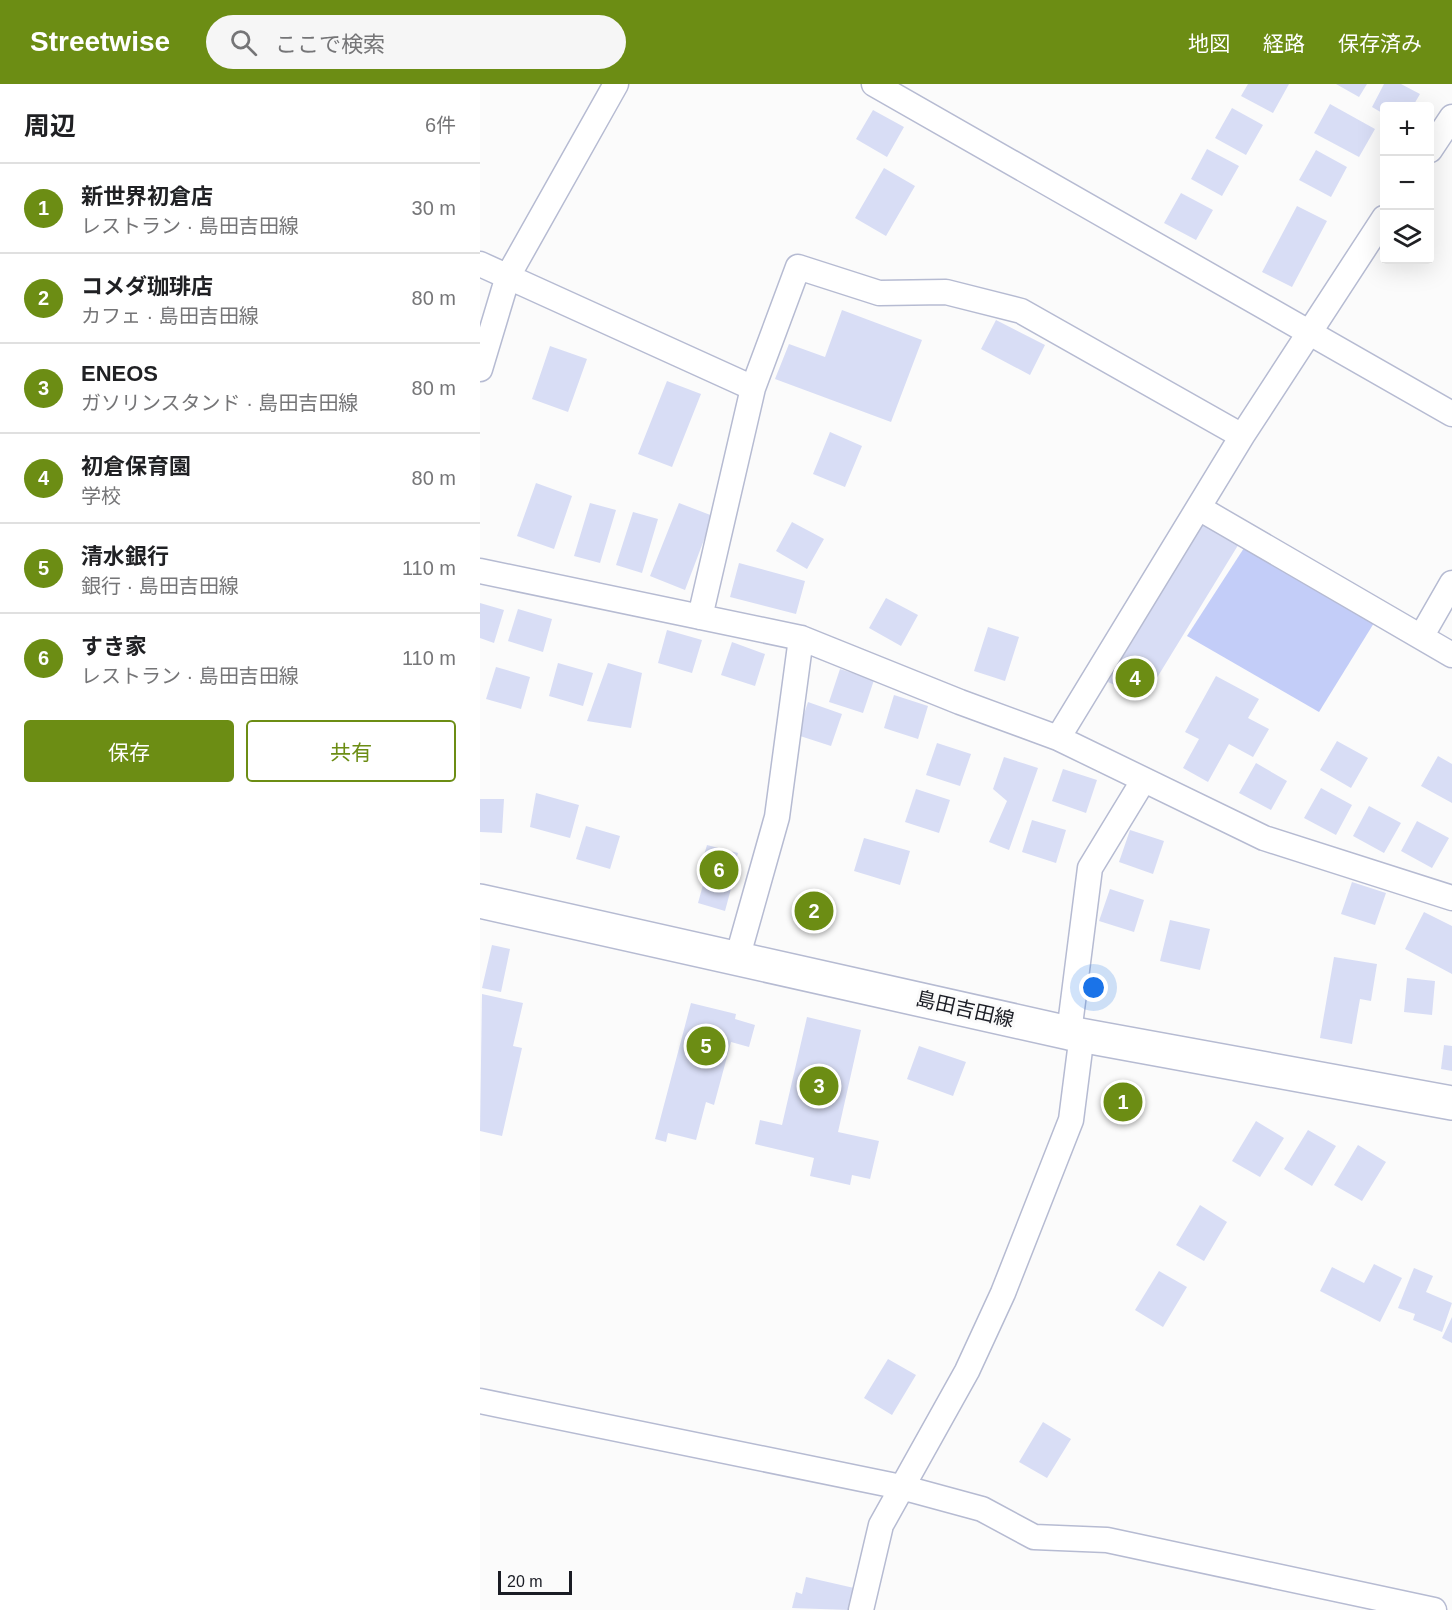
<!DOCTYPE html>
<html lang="ja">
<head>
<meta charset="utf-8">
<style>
  :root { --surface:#fff; --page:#f6f6f6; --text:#202124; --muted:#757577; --line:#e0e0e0; --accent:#6c8d14 }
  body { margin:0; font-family:Helvetica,"Noto Sans JP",sans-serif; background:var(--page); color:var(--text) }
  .controls { position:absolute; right:18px; top:18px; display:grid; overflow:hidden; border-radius:6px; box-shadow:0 6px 24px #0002 }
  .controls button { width:54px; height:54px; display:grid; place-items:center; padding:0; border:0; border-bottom:2px solid var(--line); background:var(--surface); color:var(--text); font:30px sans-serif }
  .scale { position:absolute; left:18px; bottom:15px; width:74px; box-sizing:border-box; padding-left:6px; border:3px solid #1a1c24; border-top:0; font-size:16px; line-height:21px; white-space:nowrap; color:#1a1c24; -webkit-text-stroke:4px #fbfbfb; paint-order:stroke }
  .you { position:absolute; left:614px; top:904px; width:21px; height:21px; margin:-15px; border:4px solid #fff; border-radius:50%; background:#1a73e8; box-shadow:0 0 0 9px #1a73e833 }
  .badge { display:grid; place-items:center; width:39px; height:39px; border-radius:50%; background:var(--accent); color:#fff; font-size:20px; font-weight:700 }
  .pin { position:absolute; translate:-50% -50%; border:3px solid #fff; box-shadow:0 2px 6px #0006 }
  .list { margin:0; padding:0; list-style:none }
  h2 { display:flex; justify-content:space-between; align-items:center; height:78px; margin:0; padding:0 24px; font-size:26px }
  h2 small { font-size:20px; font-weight:400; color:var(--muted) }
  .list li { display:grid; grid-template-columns:39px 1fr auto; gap:18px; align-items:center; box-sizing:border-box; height:90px; padding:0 24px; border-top:2px solid var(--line) }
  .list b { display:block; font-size:22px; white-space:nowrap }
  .list p { margin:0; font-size:20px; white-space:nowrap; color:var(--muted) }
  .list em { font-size:20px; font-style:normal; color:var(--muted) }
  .actions { display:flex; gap:12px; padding:18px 24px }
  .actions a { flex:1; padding:14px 0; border:2px solid var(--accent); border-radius:6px; text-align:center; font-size:21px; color:var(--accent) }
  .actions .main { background:var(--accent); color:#fff }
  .icon { flex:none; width:33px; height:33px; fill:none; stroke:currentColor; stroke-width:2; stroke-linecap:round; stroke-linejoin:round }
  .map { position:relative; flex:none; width:972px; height:1526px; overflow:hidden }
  header { display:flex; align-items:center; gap:36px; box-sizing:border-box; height:84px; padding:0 30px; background:var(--accent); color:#fff }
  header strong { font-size:28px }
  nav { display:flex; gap:33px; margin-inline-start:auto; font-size:21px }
  .search { width:420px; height:54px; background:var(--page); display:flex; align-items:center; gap:15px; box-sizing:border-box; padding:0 21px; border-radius:33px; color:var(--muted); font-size:22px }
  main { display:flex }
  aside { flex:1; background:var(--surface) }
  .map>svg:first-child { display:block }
  .green { fill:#c3cdf8 }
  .building { fill:#d8ddf5 }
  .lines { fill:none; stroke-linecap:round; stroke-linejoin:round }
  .street-casing { stroke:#b6bbd2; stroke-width:27 }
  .primary-casing { stroke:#b6bbd2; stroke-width:36 }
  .street { stroke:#fff; stroke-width:24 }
  .primary { stroke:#fff; stroke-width:33 }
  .labels { text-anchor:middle; stroke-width:6; stroke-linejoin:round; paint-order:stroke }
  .street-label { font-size:20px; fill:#1a1c24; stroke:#fbfbfb }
</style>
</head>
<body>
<header>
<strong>Streetwise</strong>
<div class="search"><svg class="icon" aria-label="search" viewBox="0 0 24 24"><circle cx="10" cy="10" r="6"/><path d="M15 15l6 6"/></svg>ここで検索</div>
<nav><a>地図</a><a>経路</a><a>保存済み</a></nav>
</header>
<main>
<aside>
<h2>周辺<small>6件</small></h2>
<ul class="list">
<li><span class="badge">1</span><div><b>新世界初倉店</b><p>レストラン · 島田吉田線</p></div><em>30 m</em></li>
<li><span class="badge">2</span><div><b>コメダ珈琲店</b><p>カフェ · 島田吉田線</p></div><em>80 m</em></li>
<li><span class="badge">3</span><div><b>ENEOS</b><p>ガソリンスタンド · 島田吉田線</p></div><em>80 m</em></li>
<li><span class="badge">4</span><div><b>初倉保育園</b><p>学校</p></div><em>80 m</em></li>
<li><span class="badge">5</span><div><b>清水銀行</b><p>銀行 · 島田吉田線</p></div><em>110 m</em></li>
<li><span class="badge">6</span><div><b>すき家</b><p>レストラン · 島田吉田線</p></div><em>110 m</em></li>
</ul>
<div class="actions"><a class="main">保存</a><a>共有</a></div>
</aside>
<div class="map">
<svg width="972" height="1526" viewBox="0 0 972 1526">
  <rect width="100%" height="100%" fill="#fbfbfb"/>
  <path class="green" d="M764 464 894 539 839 628 707 552Z"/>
  <path class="building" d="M768 0H809L793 29 761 12Z
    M856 0H887L879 13Z
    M904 0H921L940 10 933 22H904V30L892 23Z
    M850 20 895 45 879 73 834 49Z
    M752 24 783 41 766 71 735 54Z
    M393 26 424 43 407 73 376 55Z
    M727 65 759 82 742 112 711 95Z
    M836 66 867 83 851 113 819 96Z
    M404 84 435 102 406 152 375 134Z
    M701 109 733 126 716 156 684 139Z
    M817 122 847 137 812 203 782 188Z
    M362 226 442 256 411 338 295 295 309 260 345 273Z
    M516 236 565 261 550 291 501 265Z
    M70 262 107 275 88 328 52 315Z
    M187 297 221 310 192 383 158 370Z
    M350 348 382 362 365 403 333 390Z
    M56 399 92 412 74 465 37 452Z
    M110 419 136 426 120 479 94 472Z
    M199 419 233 432 205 506 170 492Z
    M153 428 178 435 162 489 136 481Z
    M312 438 344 455 327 485 296 467Z
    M723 439 760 458 664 615 628 598Z
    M259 479 325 497 316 530 250 513Z
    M406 514 438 531 421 562 389 544Z
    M0 519 24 526 14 559 0 554Z
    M38 525 72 535 63 568 28 557Z
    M508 543 539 553 525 597 494 587Z
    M187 546 222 556 212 589 178 579Z
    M252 558 285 570 275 602 241 591Z
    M78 579 113 589 103 622 69 612Z
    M128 579 162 589 151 644 107 637Z
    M16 583 50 593 41 625 6 615Z
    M360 585 394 596 383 629 349 618Z
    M736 592 779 615 768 634 789 645 773 673 749 660 728 698 703 684 719 655 705 648Z
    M414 611 448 622 438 655 404 644Z
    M328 618 362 630 351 662 317 651Z
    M857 657 888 674 871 704 840 686Z
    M457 659 491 670 480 702 446 691Z
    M958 672 972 680V719L941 702Z
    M524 673 558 684 529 766 509 758 527 717 513 705Z
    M776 679 807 697 791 726 759 709Z
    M583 685 617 696 606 729 572 717Z
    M841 704 872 721 856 751 824 734Z
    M436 705 470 716 459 749 425 738Z
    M56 709 99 721 90 754 50 743Z
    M0 715H24L22 749 0 748Z
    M889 722 921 739 904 769 873 752Z
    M552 736 586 746 576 779 542 768Z
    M937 737 969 754 952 784 921 767Z
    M106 742 140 752 130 785 96 775Z
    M650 746 684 757 673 790 639 778Z
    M384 754 430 767 420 801 374 787Z
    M227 761 258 769 252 790 258 792 255 802 252 801 245 827 218 819 226 790 219 788Z
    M872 798 906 809 895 841 861 830Z
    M630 805 664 816 654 848 619 837Z
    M944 828 972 842V890L925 865Z
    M690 836 730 845 720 886 680 877Z
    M12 861 30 865 21 908 2 904Z
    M854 873 897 880 891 917 880 915 872 960 840 954Z
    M927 894 955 897 952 931 924 928Z
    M2 910 43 919 33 962 42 964 22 1052 0 1047Z
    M211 919 256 930 255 935 275 941 269 963 251 958 234 1021 226 1018 216 1056 188 1049 186 1058 175 1055Z
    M327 933 381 946 358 1048 399 1057 390 1095 372 1091 370 1101 330 1092 334 1074 275 1060 280 1036 302 1041Z
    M964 961 972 962V987L961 985Z
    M439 962 486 978 473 1012 427 995Z
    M776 1037 804 1054 780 1093 752 1077Z
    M828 1046 856 1062 832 1102 804 1085Z
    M878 1061 906 1078 882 1117 854 1101Z
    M720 1121 747 1138 724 1177 696 1161Z
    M894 1180 922 1194 900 1238 840 1207 852 1183 884 1199Z
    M934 1184 953 1192 946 1208 972 1219 962 1248 933 1236 935 1230 918 1224Z
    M679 1187 707 1203 683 1243 655 1226Z
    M972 1233V1259L962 1254Z
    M408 1275 436 1291 412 1331 384 1314Z
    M563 1338 591 1355 567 1394 539 1378Z
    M326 1493 374 1504 369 1526 312 1524 316 1508 322 1510Z"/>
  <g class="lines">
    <defs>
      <path id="street" d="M394 0 972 330
        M950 66 972 33
        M0 180 273 304 318 183 399 209 466 208 541 227 762 352
        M0 285 28 192 136 0
        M719 424 972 571
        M0 487 321 554 480 618 578 654 784 754 972 814
        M220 533 273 304
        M941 553 972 499
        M578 654 762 352 904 134
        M257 875 297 733 321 554
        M589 949 610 784 663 697
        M0 1317 421 1403 502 1425 554 1453 627 1456 954 1526
        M381 1526 401 1441 487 1287 523 1209 591 1036 602 950"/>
      <path id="primary" d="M0 817 589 949 972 1019"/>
    </defs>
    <use href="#street" class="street-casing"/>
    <use href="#primary" class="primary-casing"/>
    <use href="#street" class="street"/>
    <use href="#primary" class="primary"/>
  </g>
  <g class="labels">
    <g class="street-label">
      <text transform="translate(485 925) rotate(13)" y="7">島田吉田線</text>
    </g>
  </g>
</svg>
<div class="controls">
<button>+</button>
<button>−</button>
<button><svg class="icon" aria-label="layers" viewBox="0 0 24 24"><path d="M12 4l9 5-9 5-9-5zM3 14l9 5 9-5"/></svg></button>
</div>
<div class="scale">20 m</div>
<div class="you"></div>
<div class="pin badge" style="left:643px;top:1018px">1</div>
<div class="pin badge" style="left:334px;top:827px">2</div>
<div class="pin badge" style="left:339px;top:1002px">3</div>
<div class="pin badge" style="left:655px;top:594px">4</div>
<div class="pin badge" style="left:226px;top:962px">5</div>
<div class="pin badge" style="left:239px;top:786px">6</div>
</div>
</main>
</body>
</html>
